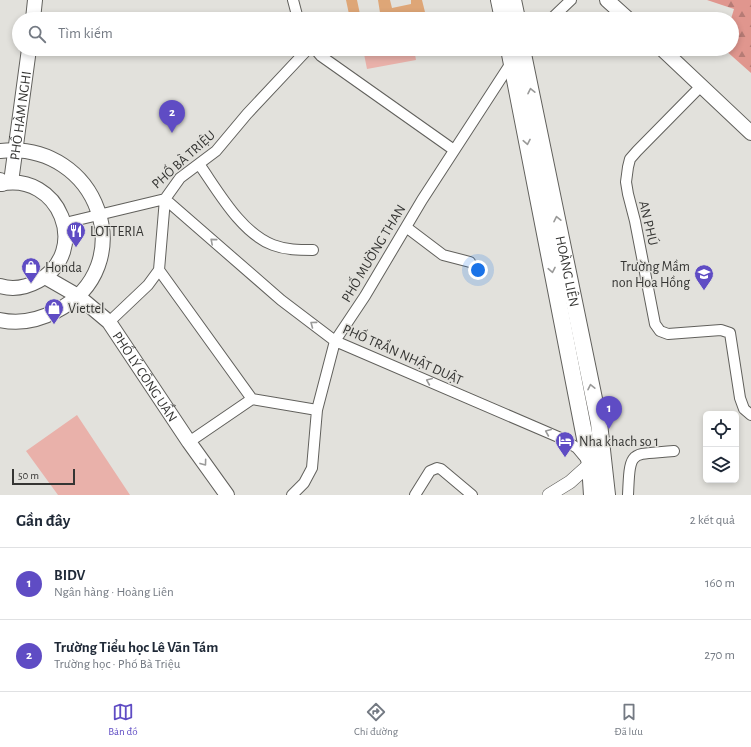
<!DOCTYPE html>
<html lang="vi">
<head>
<meta charset="utf-8">
<style>
  :root { --surface:#fff; --page:#f6f6f7; --text:#1f2937; --muted:#747a83; --line:#e0e1e3; --accent:#5f4cc4 }
  body { margin:0; font-family:"Alegreya Sans",sans-serif; background:var(--page); color:var(--text) }
  .controls { position:absolute; right:12px; bottom:12px; display:grid; overflow:hidden; border-radius:6px; box-shadow:0 2px 6px #0003 }
  .controls button { width:36px; height:36px; display:grid; place-items:center; padding:0; border:0; border-bottom:1px solid var(--line); background:var(--surface); color:var(--text); font:20px sans-serif }
  .scale { position:absolute; left:12px; bottom:10px; width:63px; box-sizing:border-box; padding-left:4px; border:2px solid #353533; border-top:0; font-size:11px; line-height:14px; white-space:nowrap; color:#353533; -webkit-text-stroke:3px #e2e1dc; paint-order:stroke }
  .you { position:absolute; left:478px; top:270px; width:14px; height:14px; margin:-10px; border:3px solid #fff; border-radius:50%; background:#1a73e8; box-shadow:0 0 0 6px #1a73e833 }
  .badge { display:grid; place-items:center; width:26px; height:26px; border-radius:50%; background:var(--accent); color:#fff; font-size:13px; font-weight:700 }
  .pin { position:absolute; translate:-50% -33px; filter:drop-shadow(0 1px 2px #0008) }
  .pin::after { content:''; position:absolute; top:21px; width:14px; height:12px; background:inherit; clip-path:polygon(0 0,100% 0,50% 100%) }
  .list { margin:0; padding:0; list-style:none }
  h2 { display:flex; justify-content:space-between; align-items:center; height:52px; margin:0; padding:0 16px; font-size:17px }
  h2 small { font-size:13px; font-weight:400; color:var(--muted) }
  .list li { display:grid; grid-template-columns:26px 1fr auto; gap:12px; align-items:center; box-sizing:border-box; height:72px; padding:0 16px; border-top:1px solid var(--line) }
  .list b { display:block; font-size:15px; white-space:nowrap }
  .list p { margin:0; font-size:13px; white-space:nowrap; color:var(--muted) }
  .list em { font-size:13px; font-style:normal; color:var(--muted) }
  .icon { flex:none; width:22px; height:22px; fill:none; stroke:currentColor; stroke-width:2; stroke-linecap:round; stroke-linejoin:round }
  .map { position:relative; flex:none; width:751px; height:495px; overflow:hidden }
  .search { position:absolute; background:var(--surface); box-shadow:0 2px 6px #0003; left:12px; right:12px; top:12px; height:44px; display:flex; align-items:center; gap:10px; box-sizing:border-box; padding:0 14px; border-radius:22px; color:var(--muted); font-size:15px }
  .sheet { height:196px; background:var(--surface) }
  nav { display:flex; justify-content:space-around; align-items:center; box-sizing:border-box; height:56px; border-top:1px solid var(--line); background:var(--surface); font-size:11px; color:var(--muted) }
  nav a { display:grid; justify-items:center; gap:2px }
  nav .on { color:var(--accent) }
  .map>svg:first-child { display:block }
  .forest { fill:url(#forest-firs) }
  .garden { fill:#e9b1aa }
  .building { fill:#dea677 }
  .lines { fill:none; stroke-linecap:round; stroke-linejoin:round }
  .minor-casing { stroke:#61605c; stroke-width:12 }
  .tertiary-casing { stroke:#61605c; stroke-width:14 }
  .secondary-casing { stroke:#61605c; stroke-width:16 }
  .primary-casing { stroke:#61605c; stroke-width:18 }
  .minor { stroke:#fff; stroke-width:10 }
  .tertiary { stroke:#fff; stroke-width:13 }
  .secondary { stroke:#fff; stroke-width:14 }
  .primary { stroke:#fff; stroke-width:16 }
  .oneway { stroke:#9a9a99 }
  .labels { text-anchor:middle; stroke-width:3; stroke-linejoin:round; paint-order:stroke }
  .street-label { font-size:14px; fill:#353533; stroke:#e2e1dc }
  .poi-label { font-size:14px; fill:#353533; stroke:#e2e1dc; text-anchor:start }
</style>
</head>
<body>
<div class="map">
<svg width="751" height="495" viewBox="0 0 751 495">
  <defs>
    <pattern id="forest-firs" width="22" height="20" patternUnits="userSpaceOnUse"><rect width="22" height="20" fill="#e0968e"/><path d="M5 1l3.5 6h-7zM16 11l3.5 6h-7z" fill="#b67b75"/></pattern>
  </defs>
  <rect width="100%" height="100%" fill="#e2e1dc"/>
  <path class="forest" d="M707 0H751V73L724 49H732V19H731L734 9Z"/>
  <path class="garden" d="M363 49H414L416 60 367 69Z
    M77 415 130 495H58L26 451Z"/>
  <path class="building" d="M346 0H357L361 19H350Z
    M378 0H390L392 8 411 4V0H422L425 12 395 19H381Z"/>
  <g class="lines">
    <defs>
      <path id="minor" d="M293 0 298 19
        M551 19 571 0
        M315 49 321 56 454 150
        M702 85 637 151 630 159 628 167 626 182 628 194 635 221 655 324 660 331 668 334 721 330 730 333 740 398 744 409 751 415
        M199 164C218 191 241 233 273 245 286 250 299 250 313 250
        M165 199 281 300 335 341 563 439 577 448 587 460
        M65 223 165 199 180 178 216 151 247 114 308 49
        M406 227 443 255 470 262
        M159 270 252 399 317 410
        M109 322 148 285 159 270 165 199
        M189 442 252 399
        M292 495 304 483 312 468 317 410 335 341 365 296 422 200 511 63
        M415 495 430 471 437 468 441 469 472 495
        M628 495C630 448 630 455 674 451"/>
      <path id="tertiary" d="M549 495 570 482 590 464"/>
      <g id="secondary">
        <path d="M607 0 628 19"/>
        <path d="M33 19 35 0"/>
        <path d="M662 49 751 133"/>
        <path d="M0 151C99 140 143 267 56 311 39 320 19 324 0 320"/>
        <path id="s1" d="M11 182 29 49"/>
        <path d="M0 184C59 171 92 251 38 281 27 287 13 290 0 286"/>
        <path id="s2" d="M45 277 78 296 109 322 189 442 227 495"/>
      </g>
      <g id="primary">
        <path d="M499 0 503 19"/>
        <path d="M513 0 517 19"/>
        <path d="M509 49 590 464 592 495"/>
        <path id="s3" d="M522 49 599 423 607 495"/>
        <path d="M0 181 2 183"/>
      </g>
    </defs>
    <use href="#minor" class="minor-casing"/>
    <use href="#tertiary" class="tertiary-casing"/>
    <use href="#secondary" class="secondary-casing"/>
    <use href="#primary" class="primary-casing"/>
    <use href="#minor" class="minor"/>
    <use href="#tertiary" class="tertiary"/>
    <use href="#secondary" class="secondary"/>
    <use href="#primary" class="primary"/>
  </g>
  <defs><path id="oneway-chevron" d="M-2-3.5L2.5 0L-2 3.5" fill="none" stroke-width="1.6" stroke-linecap="round" stroke-linejoin="round"/></defs>
  <g class="oneway">
    <use href="#oneway-chevron" transform="translate(531 91) rotate(-102)"/>
    <use href="#oneway-chevron" transform="translate(527 142) rotate(79)"/>
    <use href="#oneway-chevron" transform="translate(557 219) rotate(-102)"/>
    <use href="#oneway-chevron" transform="translate(213 241) rotate(-139)"/>
    <use href="#oneway-chevron" transform="translate(552 270) rotate(79)"/>
    <use href="#oneway-chevron" transform="translate(313 324) rotate(-143)"/>
    <use href="#oneway-chevron" transform="translate(429 381) rotate(-157)"/>
    <use href="#oneway-chevron" transform="translate(591 387) rotate(-102)"/>
    <use href="#oneway-chevron" transform="translate(548 432) rotate(-157)"/>
    <use href="#oneway-chevron" transform="translate(204 463) rotate(54)"/>
  </g>
  <defs>
    <symbol id="restaurant-pin" viewBox="-11 -11 22 30"><path d="M0 17L-7.5 6A9.5 9.5 0 1 1 7.5 6Z" fill="#5f4cc4" stroke="#e2e1dc"/><path d="M-5-6h1v4h1v-4h1v4h1v-4h1v5L-1.5 .5V6h-2V.5L-5-1ZM5-6V6H3V1.5H1.5Q1.5-4 5-6Z" fill="#fff"/></symbol>
    <symbol id="shop-pin" viewBox="-11 -11 22 30"><path d="M0 17L-7.5 6A9.5 9.5 0 1 1 7.5 6Z" fill="#5f4cc4" stroke="#e2e1dc"/><path d="M-5-2.5h2.3a2.7 3.5 0 0 1 5.4 0H5L5.5 6h-11ZM-1.5-2.5h3a1.5 2.3 0 0 0-3 0Z" fill="#fff"/></symbol>
    <symbol id="school-pin" viewBox="-11 -11 22 30"><path d="M0 17L-7.5 6A9.5 9.5 0 1 1 7.5 6Z" fill="#5f4cc4" stroke="#e2e1dc"/><path d="M0-5L7-2L0 1L-7-2ZM-4 1L0 2.5L4 1V4Q0 6-4 4Z" fill="#fff"/></symbol>
    <symbol id="hotel-pin" viewBox="-11 -11 22 30"><path d="M0 17L-7.5 6A9.5 9.5 0 1 1 7.5 6Z" fill="#5f4cc4" stroke="#e2e1dc"/><path d="M-6-4.5h1.5V1H6V5H4.5V3h-9V5H-6ZM-4 0a1.8 1.8 0 1 1 3.6 0ZM.5 0V-2.5h3Q6-2.5 6 0Z" fill="#fff"/></symbol>
  </defs>
  <g fill-rule="evenodd">
    <use href="#restaurant-pin" x="65" y="220" width="22" height="30"/>
    <use href="#shop-pin" x="20" y="256" width="22" height="30"/>
    <use href="#school-pin" x="693" y="263" width="22" height="30"/>
    <use href="#shop-pin" x="43" y="297" width="22" height="30"/>
    <use href="#hotel-pin" x="554" y="430" width="22" height="30"/>
  </g>
  <g class="labels">
    <g class="street-label">
      <text dy="5" stroke="none"><textPath href="#s1" startOffset="67">PHỐ HÀM NGHI</textPath></text>
      <text transform="translate(183 159) rotate(-42)" y="5">PHỐ BÀ TRIỆU</text>
      <text transform="translate(649 223) rotate(77)" y="5">AN PHÚ</text>
      <text transform="translate(373 253) rotate(-59)" y="5">PHỐ MƯỜNG THAN</text>
      <text dy="5" stroke="none"><textPath href="#s3" startOffset="227">HOÀNG LIÊN</textPath></text>
      <text transform="translate(403 354) rotate(24)" y="5">PHỐ TRẦN NHẬT DUẬT</text>
      <text dy="5" stroke="none"><textPath href="#s2" startOffset="144">PHỐ LÝ CÔNG UẨN</textPath></text>
    </g>
    <g class="poi-label">
      <text x="90" y="236">LOTTERIA</text>
      <text x="690" y="271" text-anchor="end">Trường Mầm<tspan x="690" dy="16">non Hoa Hồng</tspan></text>
      <text x="45" y="272">Honda</text>
      <text x="68" y="313">Viettel</text>
      <text x="579" y="446">Nha khach so 1</text>
    </g>
  </g>
</svg>
<div class="controls">
<button><svg class="icon" aria-label="locate" viewBox="0 0 24 24"><circle cx="12" cy="12" r="6"/><path d="M12 2v4M12 18v4M2 12h4M18 12h4"/></svg></button>
<button><svg class="icon" aria-label="layers" viewBox="0 0 24 24"><path d="M12 4l9 5-9 5-9-5zM3 14l9 5 9-5"/></svg></button>
</div>
<div class="scale">50 m</div>
<div class="you"></div>
<div class="pin badge" style="left:609px;top:429px">1</div>
<div class="pin badge" style="left:172px;top:133px">2</div>
<div class="search"><svg class="icon" aria-label="search" viewBox="0 0 24 24"><circle cx="10" cy="10" r="6"/><path d="M15 15l6 6"/></svg>Tìm kiếm</div>
</div>
<section class="sheet">
<h2>Gần đây<small>2 kết quả</small></h2>
<ul class="list">
<li><span class="badge">1</span><div><b>BIDV</b><p>Ngân hàng · Hoàng Liên</p></div><em>160 m</em></li>
<li><span class="badge">2</span><div><b>Trường Tiểu học Lê Văn Tám</b><p>Trường học · Phố Bà Triệu</p></div><em>270 m</em></li>
</ul>
</section>
<nav>
<a class="on"><svg class="icon" aria-label="map" viewBox="0 0 24 24"><path d="M3 6l6-2 6 2 6-2v14l-6 2-6-2-6 2zM9 4v14M15 6v14"/></svg>Bản đồ</a>
<a><svg class="icon" aria-label="directions" viewBox="0 0 24 24"><path d="M12 3l9 9-9 9-9-9zM9 14v-3h6M13 9l2 2-2 2"/></svg>Chỉ đường</a>
<a><svg class="icon" aria-label="saved" viewBox="0 0 24 24"><path d="M7 4h10v16l-5-4-5 4z"/></svg>Đã lưu</a>
</nav>
</body>
</html>
